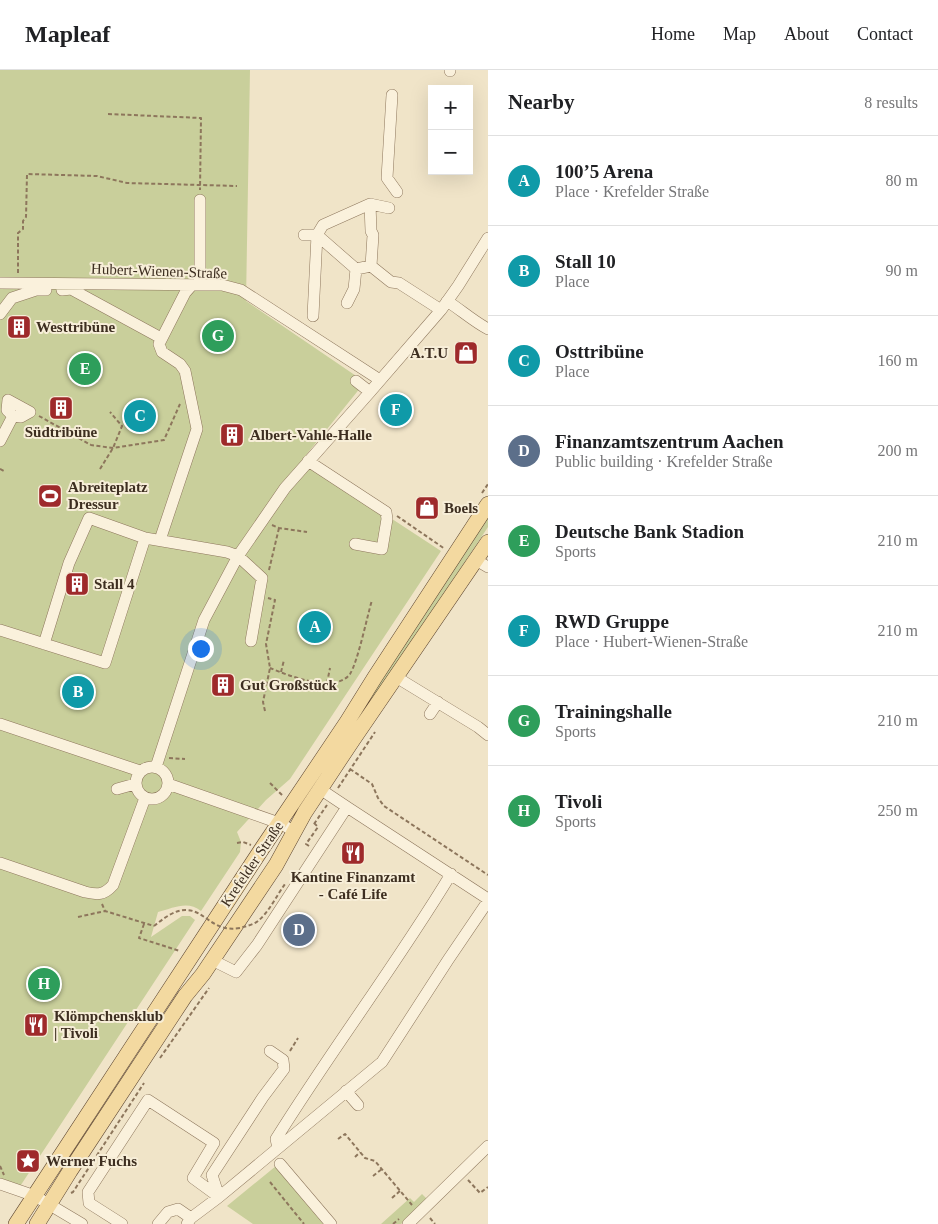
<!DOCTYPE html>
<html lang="en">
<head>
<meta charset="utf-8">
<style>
  :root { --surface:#fff; --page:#f2f2f2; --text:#202124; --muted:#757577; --line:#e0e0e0; --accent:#1a73e8 }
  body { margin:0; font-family:Georgia,serif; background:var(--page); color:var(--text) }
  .controls { position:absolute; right:15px; top:15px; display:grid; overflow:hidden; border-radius:0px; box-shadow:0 5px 20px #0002 }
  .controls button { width:45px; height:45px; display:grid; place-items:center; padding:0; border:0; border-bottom:1px solid var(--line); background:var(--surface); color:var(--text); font:25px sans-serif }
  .you { position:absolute; left:200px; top:578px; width:18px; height:18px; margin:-12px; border:4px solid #fff; border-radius:50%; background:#1a73e8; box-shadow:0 0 0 8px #1a73e833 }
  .badge { display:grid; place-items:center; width:32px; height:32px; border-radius:50%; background:var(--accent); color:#fff; font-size:16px; font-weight:700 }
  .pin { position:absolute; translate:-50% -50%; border:2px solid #fff; box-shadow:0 1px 5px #0006 }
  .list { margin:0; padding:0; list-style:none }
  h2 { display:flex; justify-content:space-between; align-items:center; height:65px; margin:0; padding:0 20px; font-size:21px }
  h2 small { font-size:16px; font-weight:400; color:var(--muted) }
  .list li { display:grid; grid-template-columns:32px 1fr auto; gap:15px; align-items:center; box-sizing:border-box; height:90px; padding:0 20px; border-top:1px solid var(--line) }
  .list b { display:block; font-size:19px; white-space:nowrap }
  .list p { margin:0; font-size:16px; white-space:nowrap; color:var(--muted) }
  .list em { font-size:16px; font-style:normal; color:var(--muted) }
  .map { position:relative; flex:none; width:488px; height:1154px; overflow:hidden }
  header { display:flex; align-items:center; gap:30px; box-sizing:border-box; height:70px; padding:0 25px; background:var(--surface); border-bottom:1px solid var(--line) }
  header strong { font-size:24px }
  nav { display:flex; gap:28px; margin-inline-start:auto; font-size:18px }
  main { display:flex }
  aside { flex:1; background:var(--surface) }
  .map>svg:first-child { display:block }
  .green { fill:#c9cf9b }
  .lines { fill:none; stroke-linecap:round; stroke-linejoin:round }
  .minor-casing { stroke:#8d765c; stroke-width:12 }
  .major-casing { stroke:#5b4430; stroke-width:16 }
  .path { stroke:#8d765c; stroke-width:2; stroke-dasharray:4 2.5; stroke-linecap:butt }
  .minor { stroke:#faf1dc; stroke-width:11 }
  .major { stroke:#f3d9a0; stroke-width:15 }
  .path-bridge { stroke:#8d765c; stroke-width:2; stroke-dasharray:4 2.5; stroke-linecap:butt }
  .labels { text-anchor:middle; stroke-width:4; stroke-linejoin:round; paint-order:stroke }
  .street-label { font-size:15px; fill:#3d2e20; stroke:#f7eed8 }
  .poi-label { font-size:15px; font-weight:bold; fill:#3d2e20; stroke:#f7eed8; text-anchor:start }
</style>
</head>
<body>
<header>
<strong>Mapleaf</strong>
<nav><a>Home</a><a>Map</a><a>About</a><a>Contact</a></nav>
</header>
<main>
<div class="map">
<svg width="488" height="1154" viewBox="0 0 488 1154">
  <rect width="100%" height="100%" fill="#f0e4c8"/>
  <path class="green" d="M0 0H250L246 231 365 312 302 390 441 481 290 709 266 730 237 762 241 772 240 782 201 841C188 830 173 838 158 842L151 867 182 846H190L195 850 15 1124 0 1119Z
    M488 445V457L303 737 299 734Z
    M276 1096 324 1154H253L227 1136Z
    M422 1124 427 1129 401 1154H381L410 1128 414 1132Z"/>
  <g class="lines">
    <defs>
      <path id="minor" d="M450 1V0
        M392 25 387 108 397 122
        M200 130V215
        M370 134 371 161 373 165 371 196
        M304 165H317L356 199 371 196 391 212 399 213 441 240
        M0 213 222 215 241 220 380 310
        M62 220 71 219 161 268
        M447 231C461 240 473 251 488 259
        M347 233 354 219 356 199
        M0 244 12 228 36 220H46
        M313 246 317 165 323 155 370 134 389 138
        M356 311 370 322
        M8 330 30 342 21 347 13 346 7 340Z
        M0 371 13 346
        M308 391 386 442 387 449 382 479 355 474
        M160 470 197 359 185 301 180 294 162 282 159 274 185 223 192 215
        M476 490 488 497
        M0 560 105 593 145 468
        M44 574 69 493 89 448 145 468 227 482 238 486 262 508 251 571
        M396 607 478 657 488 665
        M430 644 438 632
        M0 654 140 701
        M136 713a16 16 0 1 1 32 0a16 16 0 1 1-32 0Z
        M156 697 204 550 238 486 285 418 370 322 441 240 458 216 488 168
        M168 714 279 753 294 761
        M117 719 135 714
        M347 737 488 829
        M0 793 85 822C98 825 104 825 113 815L145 728
        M212 890 236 902 257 875 347 737 320 719
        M346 1021 358 1035
        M278 1078 276 1069C332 979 396 895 451 804
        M280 1094 331 1154
        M0 1114 35 1126 82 1154
        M219 1127 212 1105 263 1027 284 999 283 990 270 981
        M122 1154 89 1133 88 1122 148 1030 214 1073 193 1108 219 1127
        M158 1154 168 1142 178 1139 191 1148
        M187 1154 191 1148 219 1127 382 992 448 890 488 831
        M408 1154 488 1076"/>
      <path id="major" d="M16 1154 261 780 347 652 375 607 488 434
        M37 1154 70 1101 185 926 203 904 276 795 305 742 352 671 488 472"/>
    </defs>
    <use href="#minor" class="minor-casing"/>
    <use href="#major" class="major-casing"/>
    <path class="path" d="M108 44 201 48 200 120
      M18 203V163L23 159V151L26 147 27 104 97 106 127 113 237 116
      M39 346 91 375 113 378 164 370 180 334
      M0 399 4 401
      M100 399 113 378 122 356 110 342
      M482 423 488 414
      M397 446 445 479
      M272 455 279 458 307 462
      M269 500 279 458
      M270 598C289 606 335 624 350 604 358 591 367 547 372 530
      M281 602 284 590
      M327 613 330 598
      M265 641 263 632 270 598 266 574 275 530 268 528
      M169 688 185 689
      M350 699 372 714 378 728 384 736 488 805
      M270 713 283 726
      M338 718 375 662
      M314 754 327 735
      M237 773 243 772 251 775
      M309 776 306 774 318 757 314 753
      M102 834 105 841 154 856
      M78 847 105 841
      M144 854 139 868 180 881
      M290 981 298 968
      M160 988 209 918
      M338 1069 345 1064 365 1088 375 1091 412 1135
      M355 1087 360 1082
      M0 1096 4 1105
      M373 1106 382 1099
      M468 1110 480 1123 488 1117
      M270 1112 304 1154
      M71 1123 73 1122 144 1013
      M392 1128 400 1121
      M430 1148 435 1154
      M393 1154 399 1149"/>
    <use href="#minor" class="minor"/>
    <use href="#major" class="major"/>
    <path class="path-bridge" d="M154 856C163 849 175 839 187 840 206 841 213 863 240 858 246 856 253 855 258 851 269 842 277 825 285 814"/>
  </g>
  <defs>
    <symbol id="building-square" viewBox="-11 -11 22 22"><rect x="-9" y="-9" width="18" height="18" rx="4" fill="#9e2a2b" stroke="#f7eed8"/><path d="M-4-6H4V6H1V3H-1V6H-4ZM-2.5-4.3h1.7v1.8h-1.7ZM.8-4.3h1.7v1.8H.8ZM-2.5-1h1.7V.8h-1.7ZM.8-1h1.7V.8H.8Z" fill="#fff"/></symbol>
    <symbol id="shop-square" viewBox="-11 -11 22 22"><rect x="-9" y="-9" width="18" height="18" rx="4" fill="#9e2a2b" stroke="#f7eed8"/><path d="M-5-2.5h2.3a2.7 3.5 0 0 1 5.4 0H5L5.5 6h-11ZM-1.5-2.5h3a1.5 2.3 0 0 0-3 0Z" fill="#fff"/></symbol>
    <symbol id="stadium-square" viewBox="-11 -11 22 22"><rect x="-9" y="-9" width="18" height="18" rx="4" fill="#9e2a2b" stroke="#f7eed8"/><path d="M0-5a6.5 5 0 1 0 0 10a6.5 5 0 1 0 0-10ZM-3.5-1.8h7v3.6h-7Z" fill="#fff"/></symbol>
    <symbol id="restaurant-square" viewBox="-11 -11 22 22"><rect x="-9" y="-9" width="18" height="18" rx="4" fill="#9e2a2b" stroke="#f7eed8"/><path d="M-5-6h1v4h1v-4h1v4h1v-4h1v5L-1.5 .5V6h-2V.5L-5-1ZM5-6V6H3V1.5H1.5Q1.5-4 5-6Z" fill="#fff"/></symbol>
    <symbol id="sight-square" viewBox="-11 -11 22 22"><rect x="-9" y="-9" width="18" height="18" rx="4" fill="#9e2a2b" stroke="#f7eed8"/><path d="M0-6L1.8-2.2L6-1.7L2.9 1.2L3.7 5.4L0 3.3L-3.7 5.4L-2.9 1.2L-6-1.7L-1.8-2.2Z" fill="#fff"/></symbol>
  </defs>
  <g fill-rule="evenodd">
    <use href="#building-square" x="5" y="243" width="28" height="28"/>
    <use href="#shop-square" x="452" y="269" width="28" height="28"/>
    <use href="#building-square" x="47" y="324" width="28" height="28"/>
    <use href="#building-square" x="218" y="351" width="28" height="28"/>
    <use href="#stadium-square" x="36" y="412" width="28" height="28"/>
    <use href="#shop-square" x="413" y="424" width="28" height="28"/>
    <use href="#building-square" x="63" y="500" width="28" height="28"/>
    <use href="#building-square" x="209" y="601" width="28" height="28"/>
    <use href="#restaurant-square" x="339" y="769" width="28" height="28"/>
    <use href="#restaurant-square" x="22" y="941" width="28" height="28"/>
    <use href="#sight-square" x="14" y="1077" width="28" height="28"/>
  </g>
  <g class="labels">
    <g class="street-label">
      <text transform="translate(159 201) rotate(2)" y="5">Hubert-Wienen-Straße</text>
      <text transform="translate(252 794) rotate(-56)" y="5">Krefelder Straße</text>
    </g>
    <g class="poi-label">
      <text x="36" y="262">Westtribüne</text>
      <text x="448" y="288" text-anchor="end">A.T.U</text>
      <text x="61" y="367" text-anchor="middle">Südtribüne</text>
      <text x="250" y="370">Albert-Vahle-Halle</text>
      <text x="68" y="422">Abreiteplatz<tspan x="68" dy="17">Dressur</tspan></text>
      <text x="444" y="443">Boels</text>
      <text x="94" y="519">Stall 4</text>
      <text x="240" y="620">Gut Großstück</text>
      <text x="353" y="812" text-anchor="middle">Kantine Finanzamt<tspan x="353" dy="17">- Café Life</tspan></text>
      <text x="54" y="951">Klömpchensklub<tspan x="54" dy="17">| Tivoli</tspan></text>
      <text x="46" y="1096">Werner Fuchs</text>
    </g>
  </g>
</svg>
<div class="controls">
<button>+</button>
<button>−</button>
</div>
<div class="you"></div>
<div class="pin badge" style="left:315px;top:557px;background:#0f9aa8">A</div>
<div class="pin badge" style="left:78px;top:622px;background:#0f9aa8">B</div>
<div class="pin badge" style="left:140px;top:346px;background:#0f9aa8">C</div>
<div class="pin badge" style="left:299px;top:860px;background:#5c6f8a">D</div>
<div class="pin badge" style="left:85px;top:299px;background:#2e9e5b">E</div>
<div class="pin badge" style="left:396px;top:340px;background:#0f9aa8">F</div>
<div class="pin badge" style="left:218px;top:266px;background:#2e9e5b">G</div>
<div class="pin badge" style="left:44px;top:914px;background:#2e9e5b">H</div>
</div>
<aside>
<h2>Nearby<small>8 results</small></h2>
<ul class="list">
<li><span class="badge" style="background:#0f9aa8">A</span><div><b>100’5 Arena</b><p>Place · Krefelder Straße</p></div><em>80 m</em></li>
<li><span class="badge" style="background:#0f9aa8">B</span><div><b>Stall 10</b><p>Place</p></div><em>90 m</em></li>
<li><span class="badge" style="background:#0f9aa8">C</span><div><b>Osttribüne</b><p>Place</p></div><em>160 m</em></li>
<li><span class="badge" style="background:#5c6f8a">D</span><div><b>Finanzamtszentrum Aachen</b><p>Public building · Krefelder Straße</p></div><em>200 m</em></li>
<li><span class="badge" style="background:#2e9e5b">E</span><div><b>Deutsche Bank Stadion</b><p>Sports</p></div><em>210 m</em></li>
<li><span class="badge" style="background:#0f9aa8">F</span><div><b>RWD Gruppe</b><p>Place · Hubert-Wienen-Straße</p></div><em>210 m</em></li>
<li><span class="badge" style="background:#2e9e5b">G</span><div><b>Trainingshalle</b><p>Sports</p></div><em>210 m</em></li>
<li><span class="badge" style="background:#2e9e5b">H</span><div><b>Tivoli</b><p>Sports</p></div><em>250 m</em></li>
</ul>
</aside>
</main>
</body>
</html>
